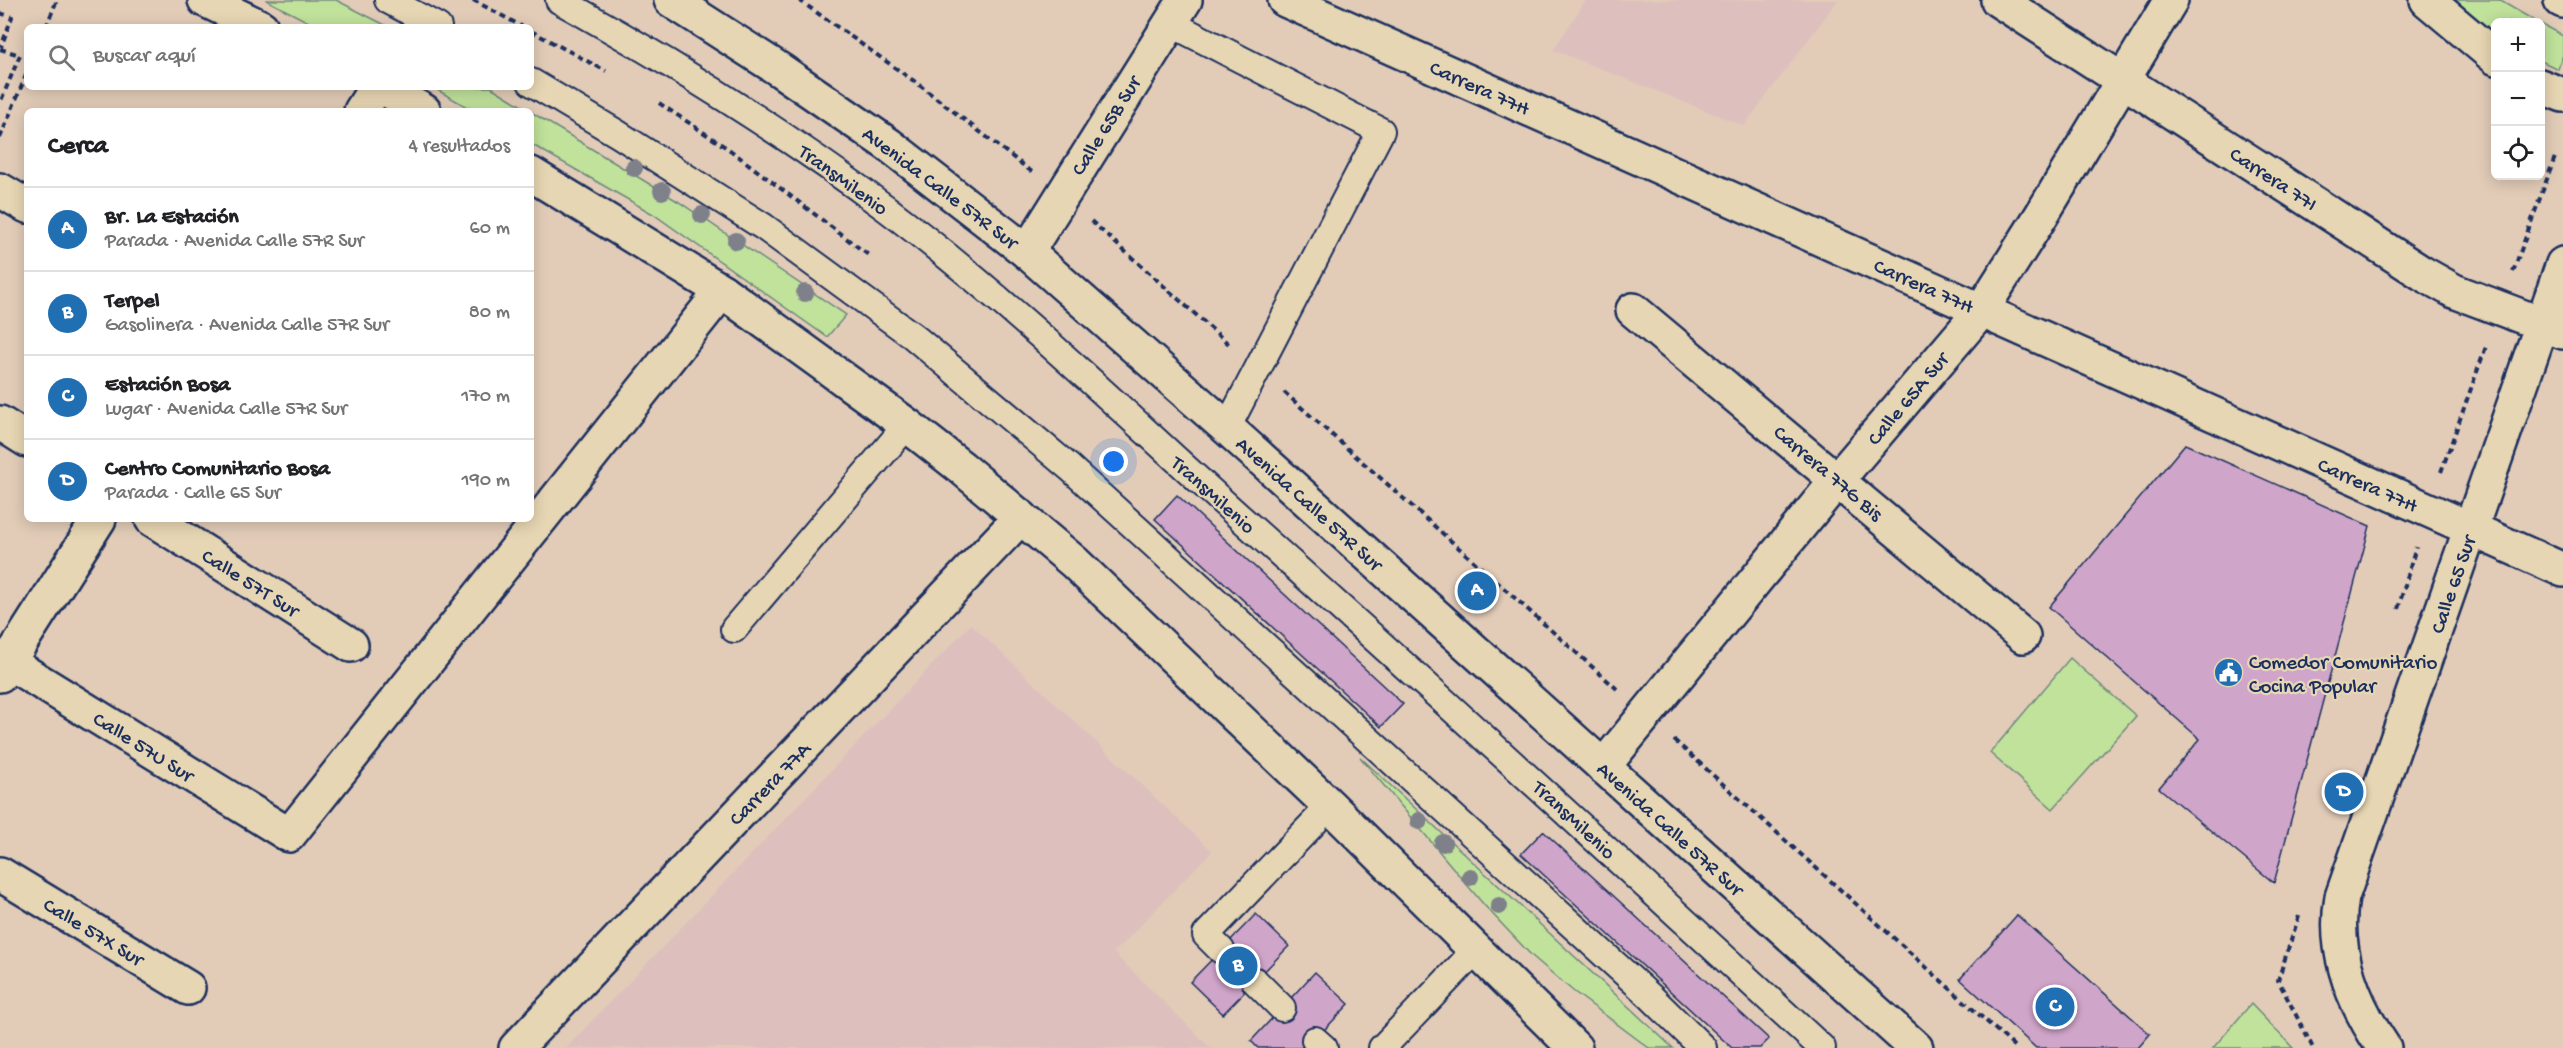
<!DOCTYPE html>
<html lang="es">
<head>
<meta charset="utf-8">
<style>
  :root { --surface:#fff; --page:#f2f2f2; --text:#202124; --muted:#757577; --line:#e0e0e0; --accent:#1f6fb2 }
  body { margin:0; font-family:"Gochi Hand",sans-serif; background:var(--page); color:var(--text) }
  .controls { position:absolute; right:18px; top:18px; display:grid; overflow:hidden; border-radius:9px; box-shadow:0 3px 15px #0003 }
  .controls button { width:54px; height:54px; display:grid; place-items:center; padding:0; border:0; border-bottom:2px solid var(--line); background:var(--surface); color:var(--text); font:30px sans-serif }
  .you { position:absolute; left:1114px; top:462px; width:21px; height:21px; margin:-15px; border:4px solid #fff; border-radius:50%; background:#1a73e8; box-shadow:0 0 0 9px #1a73e833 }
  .badge { display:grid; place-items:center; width:39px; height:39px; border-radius:50%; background:var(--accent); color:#fff; font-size:20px; font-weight:700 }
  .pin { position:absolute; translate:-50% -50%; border:3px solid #fff; box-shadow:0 2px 6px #0006 }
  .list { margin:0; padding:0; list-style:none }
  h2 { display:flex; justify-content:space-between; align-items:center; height:78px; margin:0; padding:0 24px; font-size:26px }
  h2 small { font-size:20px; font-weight:400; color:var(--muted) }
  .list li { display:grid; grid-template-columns:39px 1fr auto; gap:18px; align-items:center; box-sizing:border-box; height:84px; padding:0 24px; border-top:2px solid var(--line) }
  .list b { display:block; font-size:22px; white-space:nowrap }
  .list p { margin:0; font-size:20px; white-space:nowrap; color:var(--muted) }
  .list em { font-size:20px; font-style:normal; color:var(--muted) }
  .icon { flex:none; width:33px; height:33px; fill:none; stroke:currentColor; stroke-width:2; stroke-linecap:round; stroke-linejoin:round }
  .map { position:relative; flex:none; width:2563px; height:1048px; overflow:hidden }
  .search { position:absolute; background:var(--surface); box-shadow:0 3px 15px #0003; left:24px; top:24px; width:510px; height:66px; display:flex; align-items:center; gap:15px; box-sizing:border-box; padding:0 21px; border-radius:9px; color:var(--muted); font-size:22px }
  .panel { position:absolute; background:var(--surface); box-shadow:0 3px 15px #0003; left:24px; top:108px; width:510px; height:414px; border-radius:9px }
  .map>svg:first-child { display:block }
  .built { fill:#ddc0bd }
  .green { fill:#c0e29b; stroke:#6e887c; stroke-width:1.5 }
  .building { fill:#d0a5ca; stroke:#1b2f5e; stroke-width:1.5 }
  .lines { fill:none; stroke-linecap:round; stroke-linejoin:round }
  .service-casing { stroke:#1b2f5e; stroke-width:30 }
  .minor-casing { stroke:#1b2f5e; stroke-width:38 }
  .tertiary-casing { stroke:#1b2f5e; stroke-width:38 }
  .secondary-casing { stroke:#1b2f5e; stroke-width:38 }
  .trunk-casing { stroke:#1b2f5e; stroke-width:38 }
  .path { stroke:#1b2f5e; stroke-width:4; stroke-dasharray:6 4.5; stroke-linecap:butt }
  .service { stroke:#e7d6b3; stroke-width:26 }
  .minor { stroke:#e7d6b3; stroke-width:33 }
  .tertiary { stroke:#e7d6b3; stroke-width:33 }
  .secondary { stroke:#e7d6b3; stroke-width:33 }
  .trunk { stroke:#e7d6b3; stroke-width:33 }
  .tree { fill:#7e808a }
  .labels { text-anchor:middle; stroke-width:4.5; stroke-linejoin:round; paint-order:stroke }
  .street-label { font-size:21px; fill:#1b2f5e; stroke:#e7d6b3 }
  .poi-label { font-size:21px; fill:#1b2f5e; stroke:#e7d6b3; text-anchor:start }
</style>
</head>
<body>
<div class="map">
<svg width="2563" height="1048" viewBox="0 0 2563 1048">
  <rect width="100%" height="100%" fill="#e2ccb8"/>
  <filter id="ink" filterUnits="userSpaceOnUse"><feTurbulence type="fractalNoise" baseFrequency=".0167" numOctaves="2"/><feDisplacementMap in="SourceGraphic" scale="12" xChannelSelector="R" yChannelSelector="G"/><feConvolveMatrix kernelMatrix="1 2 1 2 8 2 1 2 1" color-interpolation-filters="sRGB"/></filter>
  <g filter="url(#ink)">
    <path class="built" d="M1586 0H1838L1744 126 1553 50Z
      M971 624 1212 851 1114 953 1211 1048H566Z"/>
    <path class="green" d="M266 0H336L389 27H318Z
      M2446 0H2499L2537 22H2496L2495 37Z
      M2541 24 2563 36V55L2558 69 2541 61Z
      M432 87H491L530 111H474Z
      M531 112 679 202 846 315 827 337 653 214 531 144Z
      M2070 658 2136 716 2053 809 1990 753Z
      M1360 757 1673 1048H1649L1573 991 1532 956 1484 905Z
      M2251 1004 2293 1048H2213Z"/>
    <path class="building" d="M2185 444 2370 526 2274 883 2159 788 2200 739 2049 607Z
      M1177 495 1403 704 1381 727 1155 519Z
      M1543 831 1769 1039 1760 1048H1732L1521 854Z
      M1256 914 1289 946 1223 1014 1190 982Z
      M2017 915 2150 1034 2138 1048H2036L1960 979Z
      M1315 972 1349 1004 1307 1048H1258L1251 1041Z"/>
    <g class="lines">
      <defs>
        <path id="service" d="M388 0 438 27
          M559 0C673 63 782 131 887 209 1016 306 1133 422 1254 530 1445 701 1634 874 1822 1048
          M1170 23 1381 131 1227 428
          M531 82 618 134 764 227 913 336 1070 468 1651 997 1703 1048
          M734 629 907 425
          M1221 950 1206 935 1330 806
          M1255 981 1282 1008
          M1315 1040 1324 1048
          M1382 1048 1475 951"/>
        <path id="minor" d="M1285 0 2563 570
          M1998 0 2422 273 2454 291 2563 332
          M361 111 376 87
          M0 190 27 206
          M1027 252 1185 0
          M1633 310 2023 636
          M0 423 27 440
          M152 519 351 645
          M0 657 289 835 722 291
          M0 675 99 519
          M1603 767 1838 479 1981 311 2041 216 2171 0
          M0 874 188 988
          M516 1048 1021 517"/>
        <path id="tertiary" d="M2427 0 2496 58
          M2561 0 2563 1
          M2540 86 2563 95"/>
        <path id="secondary" d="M2384 1048C2354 1004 2332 951 2342 897L2563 264"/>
        <path id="trunk" d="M205 0 261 27
          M671 0 780 70 889 145 1027 252 1227 428 1916 1048
          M382 87 424 111
          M531 174 722 291 907 425 962 468 1074 562 1330 806 1575 1048"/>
      </defs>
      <use href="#service" class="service-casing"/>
      <use href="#minor" class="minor-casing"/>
      <use href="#tertiary" class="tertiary-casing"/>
      <use href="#secondary" class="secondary-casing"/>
      <use href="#trunk" class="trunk-casing"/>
      <path class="path" d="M473 0 523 27
        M799 0 914 81 1032 172
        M0 13 12 17 1 47
        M46 27 57 0
        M531 31 606 71
        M0 49 20 55 0 103
        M659 103 730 150 871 257
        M0 138 27 73
        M1091 221 1231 346
        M2513 272 2555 157
        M1284 392 1617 689
        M2441 472 2487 344
        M2398 609 2416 547
        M1674 740 2016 1048
        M2299 916 2278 980 2313 1048"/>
      <use href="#service" class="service"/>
      <use href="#minor" class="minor"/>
      <use href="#tertiary" class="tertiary"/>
      <use href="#secondary" class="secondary"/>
      <use href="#trunk" class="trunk"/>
    </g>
    <g class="tree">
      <circle cx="634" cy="168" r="9"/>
      <circle cx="662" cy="191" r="9"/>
      <circle cx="702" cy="215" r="9"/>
      <circle cx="736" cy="241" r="9"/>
      <circle cx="805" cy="293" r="9"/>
      <circle cx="1419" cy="821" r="9"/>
      <circle cx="1443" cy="843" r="9"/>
      <circle cx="1470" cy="877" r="9"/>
      <circle cx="1499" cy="906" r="9"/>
    </g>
  </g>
  <defs>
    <symbol id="civic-disc" viewBox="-11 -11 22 22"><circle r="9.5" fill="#1f6fb2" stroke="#e7d6b3"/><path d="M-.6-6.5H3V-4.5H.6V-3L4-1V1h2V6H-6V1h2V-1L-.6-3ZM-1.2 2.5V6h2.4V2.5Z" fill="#fff"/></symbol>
  </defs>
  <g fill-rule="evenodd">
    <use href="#civic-disc" x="2212" y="656" width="33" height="33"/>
  </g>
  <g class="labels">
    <g class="street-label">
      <text transform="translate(1480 87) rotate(24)" y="7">Carrera 77H</text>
      <text transform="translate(1105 125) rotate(-58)" y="7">Calle 65B Sur</text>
      <text transform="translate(2274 178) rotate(33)" y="7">Carrera 77I</text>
      <text transform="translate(844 179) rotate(36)" y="7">TransMilenio</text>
      <text transform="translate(941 187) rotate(37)" y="7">Avenida Calle 57R Sur</text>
      <text transform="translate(1924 285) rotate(24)" y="7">Carrera 77H</text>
      <text transform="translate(1907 398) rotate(-50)" y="7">Calle 65A Sur</text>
      <text transform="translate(1829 472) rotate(40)" y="7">Carrera 77G Bis</text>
      <text transform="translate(2368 484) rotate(24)" y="7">Carrera 77H</text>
      <text transform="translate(1214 494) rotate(42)" y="7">TransMilenio</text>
      <text transform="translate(1310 503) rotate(42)" y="7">Avenida Calle 57R Sur</text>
      <text transform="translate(251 582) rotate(32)" y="7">Calle 57T Sur</text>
      <text transform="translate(2452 584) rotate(-71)" y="7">Calle 65 Sur</text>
      <text transform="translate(144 746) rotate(32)" y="7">Calle 57U Sur</text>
      <text transform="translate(769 783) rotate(-46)" y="7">Carrera 77A</text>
      <text transform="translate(1575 819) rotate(43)" y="7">TransMilenio</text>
      <text transform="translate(1671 828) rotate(42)" y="7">Avenida Calle 57R Sur</text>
      <text transform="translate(94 931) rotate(31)" y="7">Calle 57X Sur</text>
    </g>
    <g class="poi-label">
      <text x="2249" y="668">Comedor Comunitario<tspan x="2249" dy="24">Cocina Popular</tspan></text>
    </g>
  </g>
</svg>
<div class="controls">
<button>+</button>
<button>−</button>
<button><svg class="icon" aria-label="locate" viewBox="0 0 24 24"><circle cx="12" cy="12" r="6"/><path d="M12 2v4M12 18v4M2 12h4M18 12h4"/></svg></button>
</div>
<div class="you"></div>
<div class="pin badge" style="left:1477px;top:591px">A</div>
<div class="pin badge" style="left:1238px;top:966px">B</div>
<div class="pin badge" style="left:2055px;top:1007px">C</div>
<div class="pin badge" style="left:2344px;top:792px">D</div>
<div class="search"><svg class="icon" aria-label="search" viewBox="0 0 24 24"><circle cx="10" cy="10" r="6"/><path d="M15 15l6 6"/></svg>Buscar aquí</div>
<section class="panel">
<h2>Cerca<small>4 resultados</small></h2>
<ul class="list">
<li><span class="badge">A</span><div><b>Br. La Estación</b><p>Parada · Avenida Calle 57R Sur</p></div><em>60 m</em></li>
<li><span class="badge">B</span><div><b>Terpel</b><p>Gasolinera · Avenida Calle 57R Sur</p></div><em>80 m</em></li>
<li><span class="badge">C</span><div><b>Estación Bosa</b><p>Lugar · Avenida Calle 57R Sur</p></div><em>170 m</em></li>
<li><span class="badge">D</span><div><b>Centro Comunitario Bosa</b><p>Parada · Calle 65 Sur</p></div><em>190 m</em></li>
</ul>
</section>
</div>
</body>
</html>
